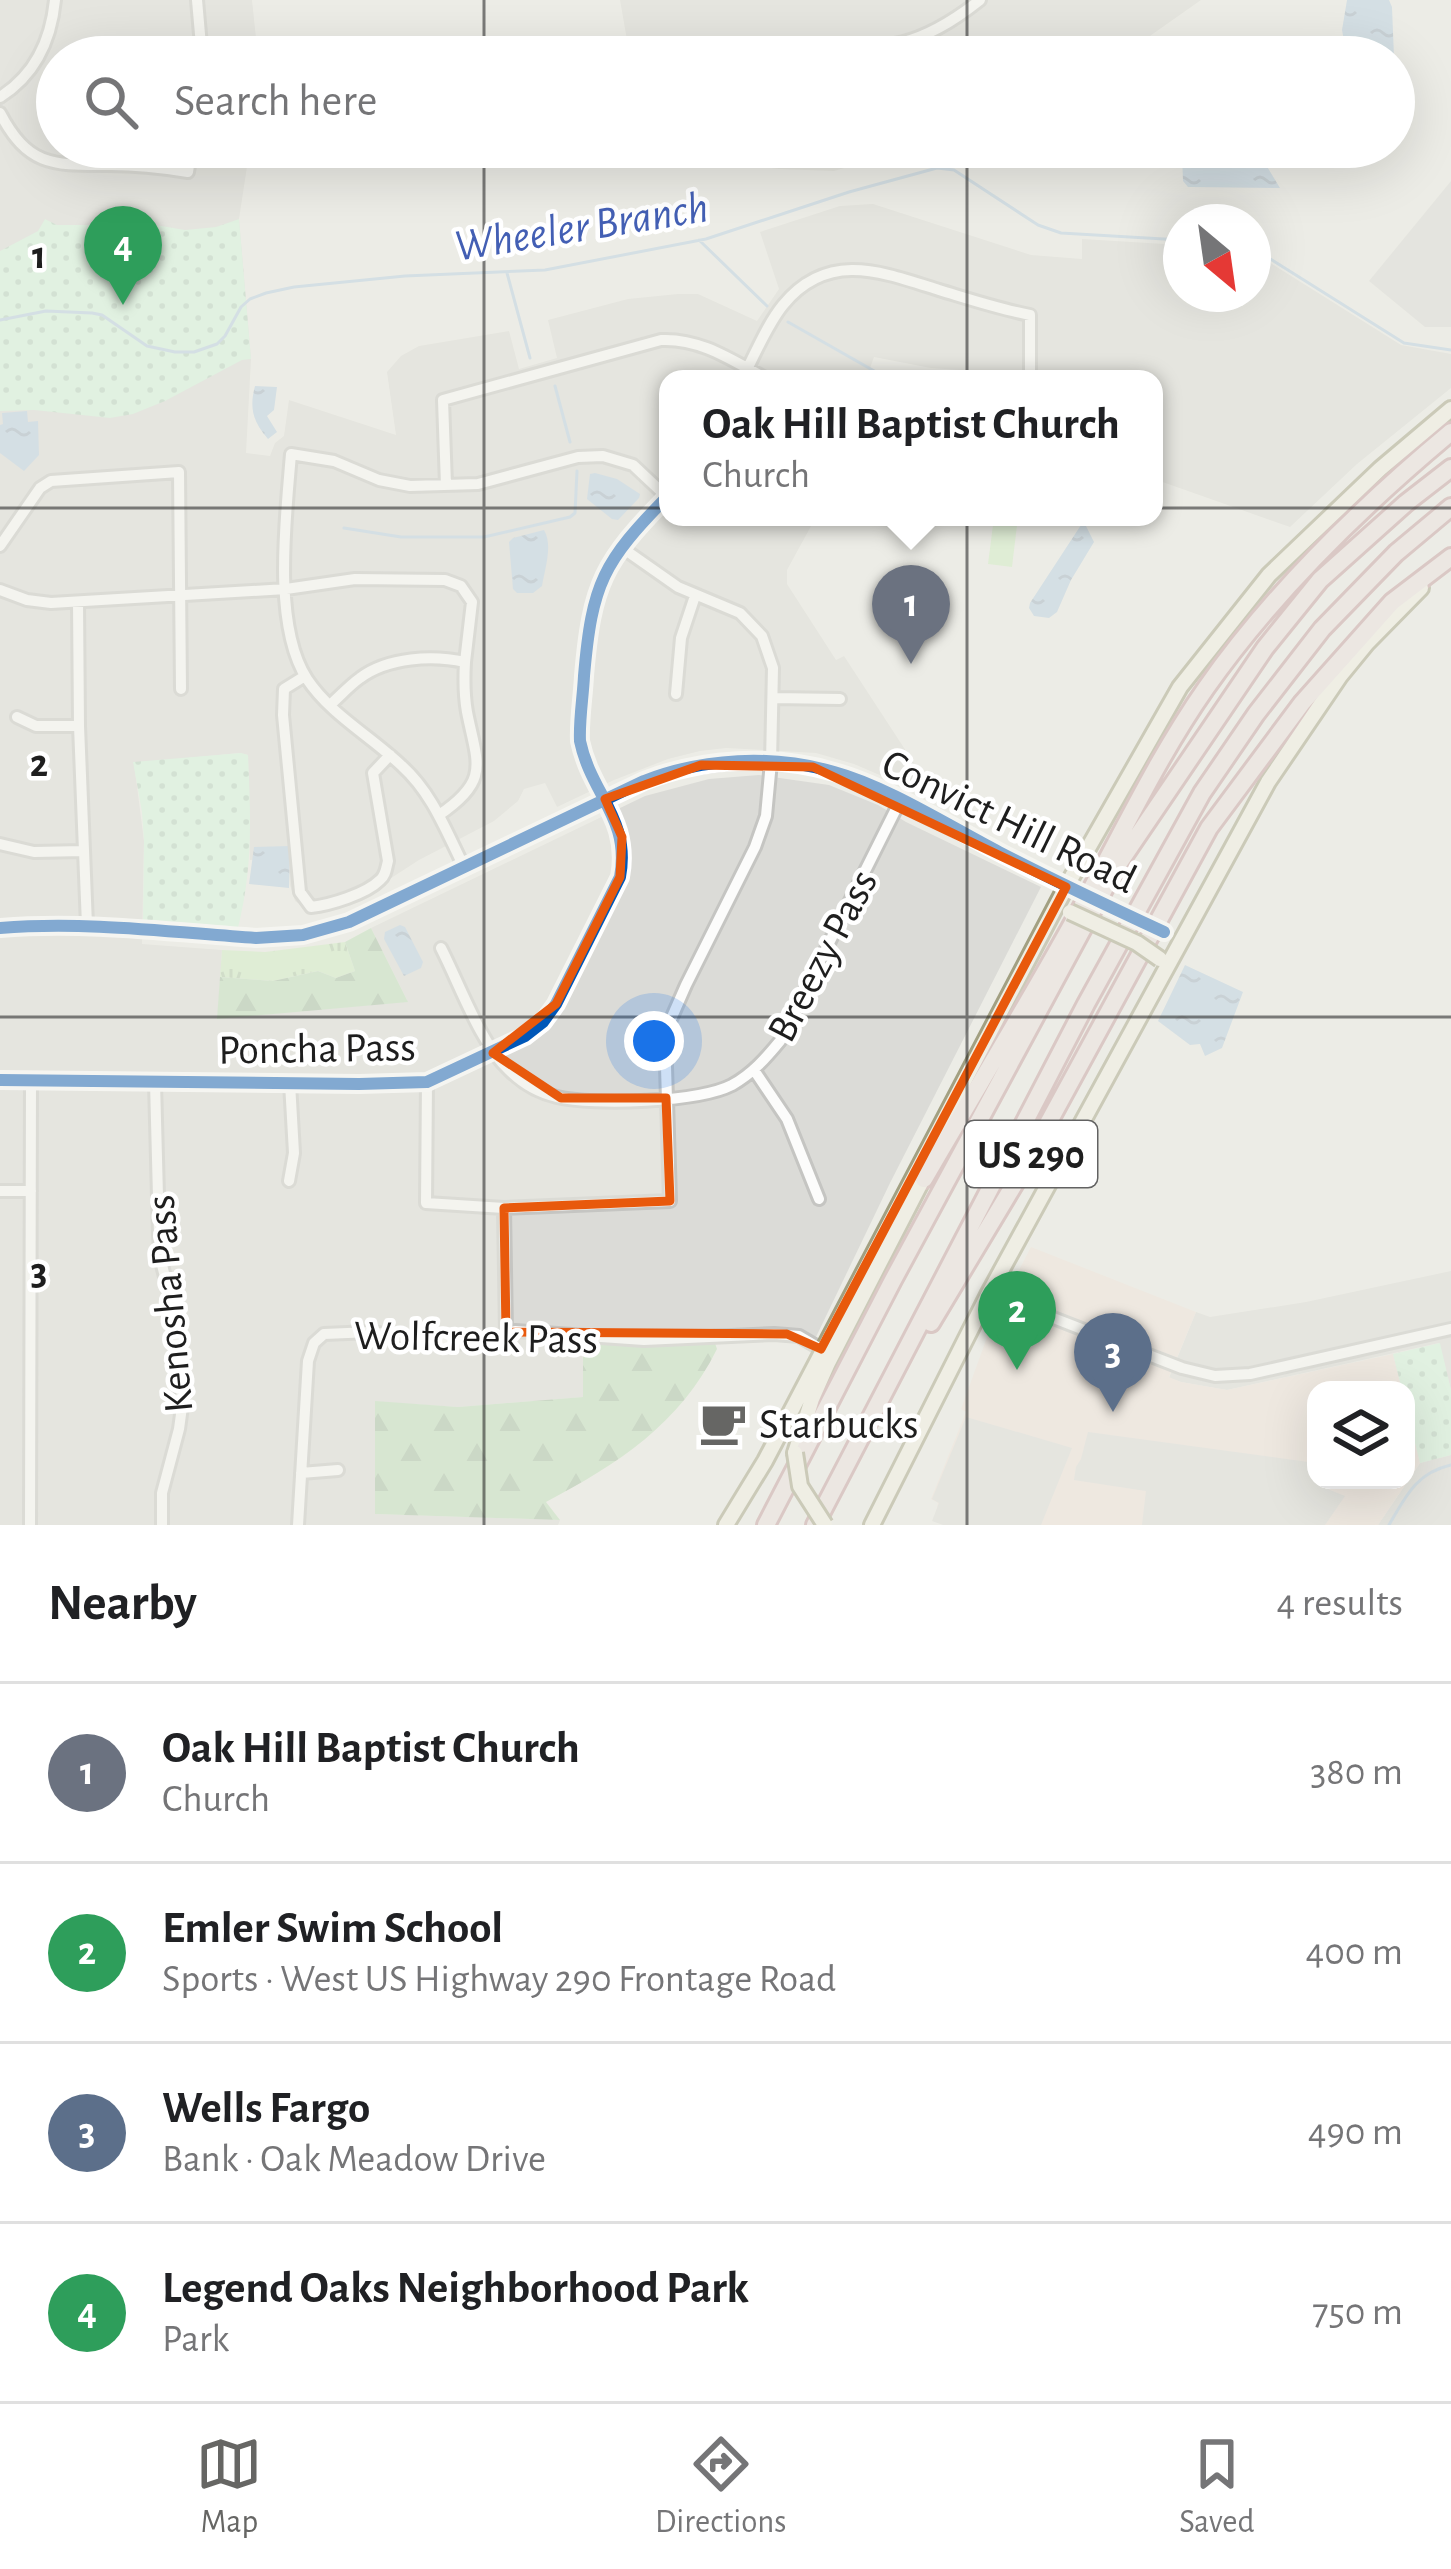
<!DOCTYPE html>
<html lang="en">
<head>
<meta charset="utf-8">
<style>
  :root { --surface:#fff; --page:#f6f6f6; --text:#202124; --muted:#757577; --line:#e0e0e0; --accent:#666664 }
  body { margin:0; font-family:"Alegreya Sans",sans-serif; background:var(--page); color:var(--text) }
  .controls { position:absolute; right:36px; bottom:36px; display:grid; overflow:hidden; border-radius:24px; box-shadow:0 12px 48px #0002 }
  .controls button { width:108px; height:108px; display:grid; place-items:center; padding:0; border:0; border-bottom:3px solid var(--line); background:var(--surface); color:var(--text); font:60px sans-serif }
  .compass { position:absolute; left:1163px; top:204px; width:108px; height:108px; border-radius:50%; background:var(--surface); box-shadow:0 12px 48px #0002; rotate:151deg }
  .you { position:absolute; left:654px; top:1041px; width:42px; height:42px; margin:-30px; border:9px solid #fff; border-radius:50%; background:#1a73e8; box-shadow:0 0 0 18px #1a73e833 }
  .badge { display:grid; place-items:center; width:78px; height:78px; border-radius:50%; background:var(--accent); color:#fff; font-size:39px; font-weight:700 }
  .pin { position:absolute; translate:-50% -99px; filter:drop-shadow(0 3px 6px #0008) }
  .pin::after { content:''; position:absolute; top:63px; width:42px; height:36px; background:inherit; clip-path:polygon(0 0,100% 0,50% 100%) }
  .popup { position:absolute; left:659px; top:370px; width:504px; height:156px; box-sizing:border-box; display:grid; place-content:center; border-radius:24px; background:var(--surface); filter:drop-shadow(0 3px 9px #0005); font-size:39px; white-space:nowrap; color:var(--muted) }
  .popup b { font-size:45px; color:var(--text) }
  .popup::after { content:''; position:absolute; left:50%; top:100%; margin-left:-24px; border:24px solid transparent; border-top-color:var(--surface) }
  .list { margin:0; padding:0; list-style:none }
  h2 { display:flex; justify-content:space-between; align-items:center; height:156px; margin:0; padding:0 48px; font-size:51px }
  h2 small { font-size:39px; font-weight:400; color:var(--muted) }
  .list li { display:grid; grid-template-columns:78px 1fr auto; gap:36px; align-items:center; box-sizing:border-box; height:180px; padding:0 48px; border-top:3px solid var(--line) }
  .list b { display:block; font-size:45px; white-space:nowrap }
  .list p { margin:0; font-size:39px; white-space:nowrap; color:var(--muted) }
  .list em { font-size:39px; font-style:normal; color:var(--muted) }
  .icon { flex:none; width:66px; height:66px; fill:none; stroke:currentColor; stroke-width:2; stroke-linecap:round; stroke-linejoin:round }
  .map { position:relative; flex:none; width:1451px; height:1525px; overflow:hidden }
  .search { position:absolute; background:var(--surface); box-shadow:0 12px 48px #0002; left:36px; right:36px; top:36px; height:132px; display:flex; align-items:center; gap:30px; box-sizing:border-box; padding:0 42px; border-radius:66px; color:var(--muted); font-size:45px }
  .sheet { height:876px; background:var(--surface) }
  nav { display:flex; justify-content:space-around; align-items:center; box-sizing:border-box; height:168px; border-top:3px solid var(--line); background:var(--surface); font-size:33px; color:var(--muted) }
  nav a { display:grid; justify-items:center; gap:6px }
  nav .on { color:var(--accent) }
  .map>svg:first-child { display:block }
  .residential { fill:#dbdbd7 }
  .commercial { fill:#efe2da }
  .religious { fill:#dadad8 }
  .grass { fill:url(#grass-tufts) }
  .forest { fill:url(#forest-firs) }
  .park { fill:url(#park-dots) }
  .garden { fill:#ceedc2 }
  .parking { fill:#dbdbd8 }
  .water { fill:url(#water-ripples) }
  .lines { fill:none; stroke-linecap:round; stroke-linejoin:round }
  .stream { stroke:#b7cee2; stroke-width:3 }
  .minor-casing { stroke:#c5c5c2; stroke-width:16 }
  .major-casing { stroke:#a2a082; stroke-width:20 }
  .highway-casing { stroke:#c49c9d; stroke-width:22 }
  .minor { stroke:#fcfcfb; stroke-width:10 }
  .major { stroke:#f1efe3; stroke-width:14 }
  .highway { stroke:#eadfde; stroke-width:16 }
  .minor-bridge-casing { stroke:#c5c5c2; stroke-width:16; stroke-linecap:butt }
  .major-bridge-casing { stroke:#a2a082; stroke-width:20; stroke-linecap:butt }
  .minor-bridge { stroke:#fcfcfb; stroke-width:10 }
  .major-bridge { stroke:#f1efe3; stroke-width:14 }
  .cycleway-casing { stroke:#fff; stroke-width:20 }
  .cycleway { stroke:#0057b8; stroke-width:12 }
  .marked { fill:none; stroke:#e8590c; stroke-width:9; stroke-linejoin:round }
  .grid { fill:none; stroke:#1e1e1e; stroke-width:3; stroke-opacity:0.55 }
  .labels { text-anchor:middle; stroke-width:9; stroke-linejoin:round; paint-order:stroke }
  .shield { fill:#fff; stroke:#626262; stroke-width:3 }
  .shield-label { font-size:39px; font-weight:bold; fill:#1e1e1e }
  .street-label { font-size:42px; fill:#1e1e1e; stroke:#fff }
  .poi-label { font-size:42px; fill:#1e1e1e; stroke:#fff; text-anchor:start }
  .water-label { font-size:45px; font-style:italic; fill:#435fb4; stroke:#fff }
  .grid-label { font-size:39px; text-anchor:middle; font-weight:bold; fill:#1e1e1e; stroke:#fff; stroke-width:9; stroke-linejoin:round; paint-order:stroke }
</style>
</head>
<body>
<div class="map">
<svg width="1451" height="1525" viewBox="0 0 1451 1525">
  <defs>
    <pattern id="grass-tufts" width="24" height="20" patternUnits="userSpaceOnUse" patternTransform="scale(3)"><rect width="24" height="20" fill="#ceedc2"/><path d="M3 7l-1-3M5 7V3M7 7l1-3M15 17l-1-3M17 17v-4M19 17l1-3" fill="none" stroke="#b0cba6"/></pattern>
    <pattern id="forest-firs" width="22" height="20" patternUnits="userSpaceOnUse" patternTransform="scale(3)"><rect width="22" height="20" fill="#bddeb9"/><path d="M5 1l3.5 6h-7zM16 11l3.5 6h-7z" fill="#a2be9f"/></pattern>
    <pattern id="park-dots" width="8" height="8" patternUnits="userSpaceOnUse" patternTransform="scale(3)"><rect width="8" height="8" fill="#d2f5db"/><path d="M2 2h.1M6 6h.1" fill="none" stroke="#b4d2bc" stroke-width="1.8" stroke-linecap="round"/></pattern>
    <pattern id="water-ripples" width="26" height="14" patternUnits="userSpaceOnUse" patternTransform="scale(3)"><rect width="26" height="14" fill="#b7cee2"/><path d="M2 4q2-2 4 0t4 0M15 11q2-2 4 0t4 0" fill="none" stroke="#9db0c1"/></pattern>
  </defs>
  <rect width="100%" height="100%" fill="#ecece6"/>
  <path class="residential" d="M0 0H252L258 57H57V147H250L239 219 251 359 246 453 270 456 275 443 284 436 289 400 396 435 387 372 401 356 419 346 509 331 519 369 557 358 548 320 628 299 678 294H698L757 321 779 289 760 232 840 206 873 204 1031 255 1082 259V239L1181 245V294H1253V252L1401 345 1451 354V388L1357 464 1290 527 1154 479V379H1084L1083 372 1018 374 931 368 874 357 866 379H668V517H816L787 570V584L836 660 844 656 938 800 854 764 816 753 726 748 700 751 668 759 614 780 557 807 545 783 524 789 518 801 494 821 419 860 368 893 315 914 295 901 290 885 288 857 250 860 248 755 240 753 134 763 144 841 142 944 222 950 218 1019 407 1000 371 928 645 796 709 779 759 775 829 785 878 805 906 822 1041 887 890 1183 816 1337 782 1327 655 1336 582 1332 584 1397 458 1407 376 1402 375 1514 560 1520 558 1525H0Z
    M620 0H1201L1120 57H630Z
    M681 147H917L834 171 779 169 690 157Z
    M1451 1271V1390L1439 1343 1227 1390 1181 1382 1169 1378 1196 1312 1210 1317 1306 1302Z
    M1451 1455V1525H1378L1420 1463Z"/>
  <path class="commercial" d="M1031 1247 1196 1312 1169 1377 1181 1382 1227 1390 1393 1354 1402 1390H1316V1480H1406V1406L1420 1463 1378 1525H944L935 1517 938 1503 931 1499 966 1412 961 1409 994 1318Z"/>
  <path class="religious" d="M1451 181V327H1425L1369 281Z"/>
  <path class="grass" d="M345 942 355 971 336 978 318 971 273 981 220 977 222 950 265 952Z"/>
  <path class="forest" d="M371 928 408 1002 217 1019 220 977 273 981 318 971 336 978 355 971 345 942Z
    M583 1339 649 1345 715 1343 717 1349C680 1424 618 1464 546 1502L560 1520 375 1514V1401L458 1407 583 1397Z"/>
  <path class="park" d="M45 219 57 225H156L185 230 216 227 239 219 251 359 242 360 165 401 133 414 110 418 34 410 0 411V251L38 231Z
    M241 753 248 755C251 820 253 869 237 932L143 922 144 841 142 812 133 762Z
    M1440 1343 1451 1390V1455L1420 1463 1406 1406V1390H1402L1393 1354Z"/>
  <path class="garden" d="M994 517H1018L1012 567 988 564Z"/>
  <path class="parking" d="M966 1417 1072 1448 1041 1525H943L932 1521 939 1503 932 1499Z
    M1088 1432 1308 1462 1316 1468 1314 1473 1316 1480 1330 1490 1345 1496 1325 1525H1142L1146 1491 1074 1480 1076 1467 1081 1459Z"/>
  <path class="water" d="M1347 0H1389L1392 7 1394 57H1347L1342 30Z
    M1257 150 1280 188 1188 187 1183 181 1182 156 1188 151Z
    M255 386 277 387 274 410 267 416 277 432 268 439C253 422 249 408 255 386Z
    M27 411 28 422 38 421 39 455 24 471 0 453V425L3 424 2 413Z
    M595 473 617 479 640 494 639 498 618 520 612 519 587 499 590 474Z
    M1081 525 1086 526 1094 542 1071 580 1057 612 1049 618 1034 616 1029 608 1030 603Z
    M544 530C553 545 545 568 542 586L533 593H517L513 589 509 542 513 538Z
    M290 846 289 888 249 884 254 847Z
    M400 925 405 927 423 962 421 968 404 976 384 939 385 932Z
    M1185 965 1243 992 1222 1048 1205 1056 1200 1044 1190 1045 1158 1021Z"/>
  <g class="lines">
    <path class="stream" d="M699 240 767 306
      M1253 248 1404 343 1451 350
      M507 273 530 358
      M0 320 46 311 92 313 102 315 147 346 175 352H194L217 344 225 336 241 307 250 299 266 293 294 287 405 276 545 270 706 239 849 192 937 168 954 170 1038 225 1061 233 1181 240
      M788 322 876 372
      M555 386 570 442
      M344 528 401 537H484L570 517 575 513 577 471
      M1389 1525C1406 1496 1416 1473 1451 1465"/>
    <defs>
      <path id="minor" d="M197 0 202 57
        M803 48C884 48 914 52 980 0
        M0 97C35 75 51 40 55 0
        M0 113C29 168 54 165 111 165 137 165 163 168 188 172L192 147
        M742 379C755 355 766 326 783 305 828 250 882 272 939 290 969 299 999 309 1030 315V371
        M446 485 443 400 661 340C701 338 733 361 767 379
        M0 546 40 488 51 481 179 472 181 689
        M0 590 27 600 51 603 286 589 355 579 445 580 461 586 472 602 465 662
        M78 602 79 726 87 925
        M305 676 284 689 283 715 300 892 311 907C330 905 366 894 380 880 386 875 386 868 388 861L373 773 390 755
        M676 694 681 638 695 596
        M773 698 840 699
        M331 704C341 695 350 685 360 678 388 657 433 655 465 662 464 679 464 695 467 712 477 763 491 780 439 815
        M17 717 36 726H79
        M0 844 34 852 84 851
        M464 867C446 831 432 793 402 766 372 737 330 714 307 679 272 625 286 516 291 454L334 461 379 480 410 486 478 484 578 457 603 456 633 465 667 497
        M0 928C85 921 170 932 256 938L303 935 349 922 644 781 682 769 744 761 792 763 837 772 900 801 1079 893
        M441 948C459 983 481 1045 509 1070 522 1083 539 1093 557 1097 594 1106 699 1102 732 1085 752 1074 766 1058 780 1041L900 801
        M754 1070 787 1119 819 1199
        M0 1080 359 1084 427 1082 525 1036 543 1022 556 1004 620 877C631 819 591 794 580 741 579 720 583 697 584 676 592 583 603 562 668 496
        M155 1082 159 1235 161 1261 178 1328 182 1407 179 1429 162 1493V1525
        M427 1082 426 1203 504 1208 670 1201 665 1033 686 985 755 847 766 816 771 762 773 668 762 636 740 613 678 587 621 547
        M289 1181 294 1153 290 1083
        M0 1191H31
        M504 1208 506 1332
        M989 1293 1182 1368 1215 1376 1250 1374 1451 1329
        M301 1473 338 1470
        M30 1525 31 1081
        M298 1525 308 1361 314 1343 324 1334 371 1332 450 1344 470 1343 515 1331 644 1340 774 1334 799 1336 821 1349"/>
      <path id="major" d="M795 1453 812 1399 828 1363 927 1171
        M726 1525 765 1461 1066 887 1180 687 1269 575 1380 469 1451 409
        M872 1525 989 1293 1268 782 1340 676 1367 643 1421 588"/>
      <path id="highway" d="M924 1179C976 1089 1030 1001 1080 910 1121 836 1157 758 1206 688 1274 591 1361 507 1451 432
        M931 1323 1021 1173 1209 828 1302 703 1392 602 1451 557
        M766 1525 893 1280 1115 869 1265 648 1320 580 1406 503 1451 468
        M815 1525 1086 1004 1202 793 1256 714 1322 629 1396 553 1451 507"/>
    </defs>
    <use href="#minor" class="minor-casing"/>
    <use href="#major" class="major-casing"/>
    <use href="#highway" class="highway-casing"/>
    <use href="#minor" class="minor"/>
    <use href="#major" class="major"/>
    <use href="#highway" class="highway"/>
    <defs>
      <path id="minor-bridge" d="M1079 893 1164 932"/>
      <path id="major-bridge" d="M1070 912 1137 943 1160 959
        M795 1453 800 1486 825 1525"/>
    </defs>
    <use href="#minor-bridge" class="minor-bridge-casing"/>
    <use href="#major-bridge" class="major-bridge-casing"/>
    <use href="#minor-bridge" class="minor-bridge"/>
    <use href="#major-bridge" class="major-bridge"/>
    <defs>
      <path id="cycleway" d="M0 928C85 921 170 932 256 938L303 935 349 922 644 781C703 758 772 754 834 772 886 786 949 826 999 852 1053 880 1108 906 1164 932
        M0 1080 359 1084 427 1082 525 1036 543 1022 556 1004 620 877C631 819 591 794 580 741 579 720 583 697 584 676 592 583 603 562 668 496"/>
    </defs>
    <use href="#cycleway" class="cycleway-casing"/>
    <use href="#cycleway" class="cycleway"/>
  </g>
  <path d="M0 0H1451V1525H0ZM701 765 813 767 1066 887 821 1349 787 1334 506 1332 504 1208 670 1201 666 1098H561L493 1053 556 1004 620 877 622 837 605 799Z" fill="#ecece6" fill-opacity=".55" fill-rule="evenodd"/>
  <path class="marked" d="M701 765 813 767 1066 887 821 1349 787 1334 506 1332 504 1208 670 1201 666 1098H561L493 1053 556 1004 620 877 622 837 605 799Z"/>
  <path class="grid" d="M484 0V57M967 0V57M484 147V1525M967 147V1525M0 508H1451M0 1017H1451"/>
  <defs>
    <symbol id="cafe-bare" viewBox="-9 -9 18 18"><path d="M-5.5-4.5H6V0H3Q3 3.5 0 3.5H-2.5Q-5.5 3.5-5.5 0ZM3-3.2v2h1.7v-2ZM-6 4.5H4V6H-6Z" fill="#666664" stroke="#fff" stroke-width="2.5" paint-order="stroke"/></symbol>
  </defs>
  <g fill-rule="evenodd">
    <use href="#cafe-bare" x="690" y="1390" width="66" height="66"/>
  </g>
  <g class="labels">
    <rect class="shield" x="965" y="1121" width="132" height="66" rx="9"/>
    <g class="shield-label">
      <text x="1031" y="1168">US 290</text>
    </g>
    <g class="street-label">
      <text transform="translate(1010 820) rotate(26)" y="15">Convict Hill Road</text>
      <text transform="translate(821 955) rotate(-62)" y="15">Breezy Pass</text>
      <text transform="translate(317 1047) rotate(-1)" y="15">Poncha Pass</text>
      <text transform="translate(168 1304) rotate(-95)" y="15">Kenosha Pass</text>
      <text transform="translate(476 1336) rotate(1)" y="15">Wolfcreek Pass</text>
    </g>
    <g class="poi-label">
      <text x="759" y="1438">Starbucks</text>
    </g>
    <g class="water-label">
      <text transform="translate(581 225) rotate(-9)" y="16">Wheeler Branch</text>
    </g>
  </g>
  <g class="grid-label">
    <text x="39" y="268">1</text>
    <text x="39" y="776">2</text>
    <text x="39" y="1284">3</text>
  </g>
</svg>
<div class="controls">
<button><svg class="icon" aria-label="layers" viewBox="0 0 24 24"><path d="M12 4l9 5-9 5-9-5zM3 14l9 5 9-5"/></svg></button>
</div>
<svg class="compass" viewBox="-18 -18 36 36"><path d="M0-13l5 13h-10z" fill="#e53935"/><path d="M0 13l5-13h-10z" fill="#757577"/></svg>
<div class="you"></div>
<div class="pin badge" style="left:911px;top:664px;background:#6b7280">1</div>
<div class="popup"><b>Oak Hill Baptist Church</b>Church</div>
<div class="pin badge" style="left:1017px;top:1370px;background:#2e9e5b">2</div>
<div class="pin badge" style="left:1113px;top:1412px;background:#5c6f8a">3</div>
<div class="pin badge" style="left:123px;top:305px;background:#2e9e5b">4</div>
<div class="search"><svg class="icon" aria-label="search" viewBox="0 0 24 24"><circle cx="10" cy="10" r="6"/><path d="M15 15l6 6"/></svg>Search here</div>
</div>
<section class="sheet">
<h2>Nearby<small>4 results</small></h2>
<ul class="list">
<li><span class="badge" style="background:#6b7280">1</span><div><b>Oak Hill Baptist Church</b><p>Church</p></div><em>380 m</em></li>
<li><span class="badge" style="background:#2e9e5b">2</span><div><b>Emler Swim School</b><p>Sports · West US Highway 290 Frontage Road</p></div><em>400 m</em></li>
<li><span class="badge" style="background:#5c6f8a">3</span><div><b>Wells Fargo</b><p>Bank · Oak Meadow Drive</p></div><em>490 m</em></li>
<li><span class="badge" style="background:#2e9e5b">4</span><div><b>Legend Oaks Neighborhood Park</b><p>Park</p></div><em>750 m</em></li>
</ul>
</section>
<nav>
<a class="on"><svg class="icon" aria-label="map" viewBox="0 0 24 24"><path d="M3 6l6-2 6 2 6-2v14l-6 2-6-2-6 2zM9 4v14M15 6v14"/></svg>Map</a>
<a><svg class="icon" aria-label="directions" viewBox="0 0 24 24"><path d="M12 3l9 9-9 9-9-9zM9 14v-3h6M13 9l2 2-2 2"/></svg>Directions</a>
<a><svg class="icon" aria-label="saved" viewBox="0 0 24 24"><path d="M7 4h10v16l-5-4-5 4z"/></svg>Saved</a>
</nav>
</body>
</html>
